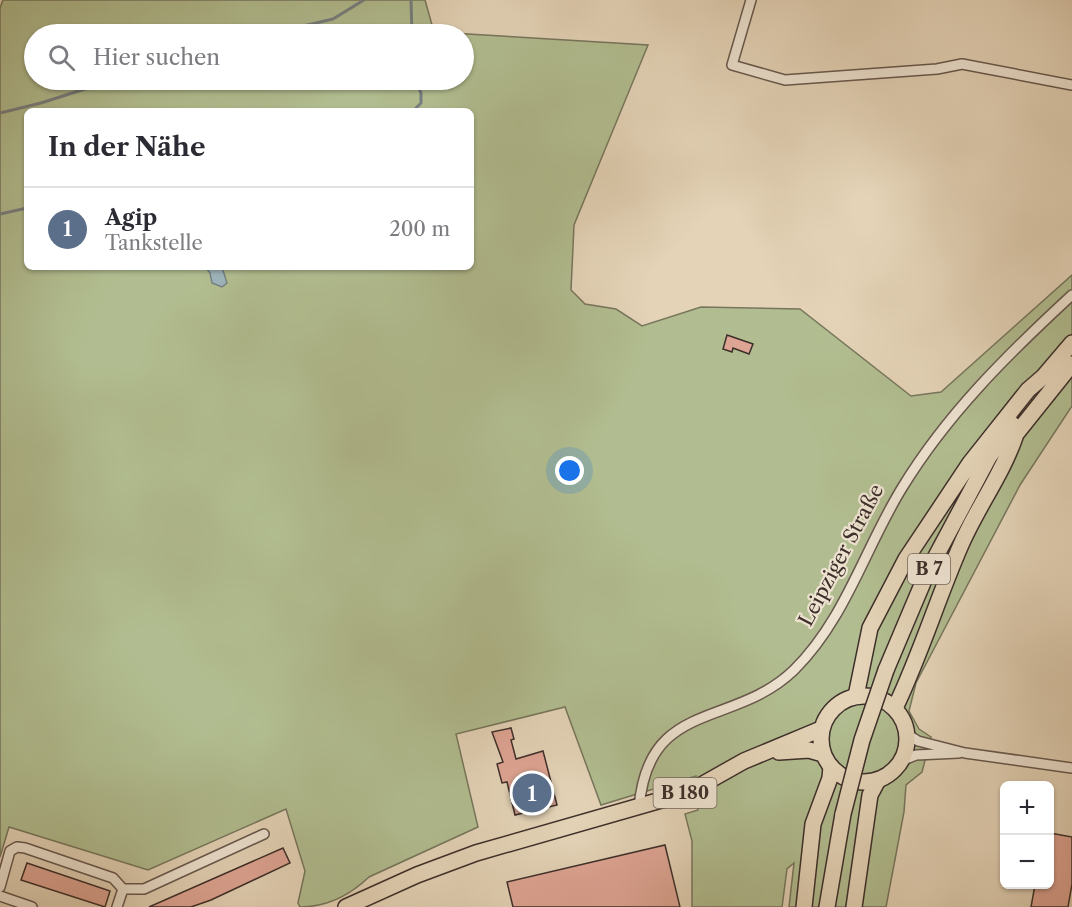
<!DOCTYPE html>
<html lang="de">
<head>
<meta charset="utf-8">
<style>
  :root { --surface:#fff; --page:#f2f2f3; --text:#2b2b33; --muted:#7c7c81; --line:#e1e1e2; --accent:#0b8043 }
  body { margin:0; font-family:"Libre Caslon Text",serif; background:var(--page); color:var(--text) }
  .controls { position:absolute; right:18px; bottom:18px; display:grid; overflow:hidden; border-radius:9px; box-shadow:0 2px 4px #0004 }
  .controls button { width:54px; height:54px; display:grid; place-items:center; padding:0; border:0; border-bottom:2px solid var(--line); background:var(--surface); color:var(--text); font:30px sans-serif }
  .you { position:absolute; left:570px; top:471px; width:21px; height:21px; margin:-15px; border:4px solid #fff; border-radius:50%; background:#1a73e8; box-shadow:0 0 0 9px #1a73e833 }
  .badge { display:grid; place-items:center; width:39px; height:39px; border-radius:50%; background:var(--accent); color:#fff; font-size:20px; font-weight:700 }
  .pin { position:absolute; translate:-50% -50%; border:3px solid #fff; box-shadow:0 2px 6px #0006 }
  .list { margin:0; padding:0; list-style:none }
  h2 { display:flex; justify-content:space-between; align-items:center; height:78px; margin:0; padding:0 24px; font-size:26px }
  h2 small { font-size:20px; font-weight:400; color:var(--muted) }
  .list li { display:grid; grid-template-columns:39px 1fr auto; gap:18px; align-items:center; box-sizing:border-box; height:84px; padding:0 24px; border-top:2px solid var(--line) }
  .list b { display:block; font-size:22px; white-space:nowrap }
  .list p { margin:0; font-size:20px; white-space:nowrap; color:var(--muted) }
  .list em { font-size:20px; font-style:normal; color:var(--muted) }
  .icon { flex:none; width:33px; height:33px; fill:none; stroke:currentColor; stroke-width:2; stroke-linecap:round; stroke-linejoin:round }
  .map { position:relative; flex:none; width:1072px; height:907px; overflow:hidden }
  .search { position:absolute; background:var(--surface); box-shadow:0 2px 4px #0004; left:24px; top:24px; width:450px; height:66px; display:flex; align-items:center; gap:15px; box-sizing:border-box; padding:0 21px; border-radius:33px; color:var(--muted); font-size:22px }
  .panel { position:absolute; background:var(--surface); box-shadow:0 2px 4px #0004; left:24px; top:108px; width:450px; height:162px; border-radius:9px }
  .map>svg:first-child { display:block }
  .green { fill:#b1bd90; stroke:#77765d; stroke-width:1.5; fill-rule:evenodd }
  .water { fill:#9cb4bb; stroke:#767f81; stroke-width:1.5 }
  .lines { fill:none; stroke-linecap:round; stroke-linejoin:round }
  .stream { stroke:#767f81; stroke-width:3 }
  .building { fill:#dfa594; stroke:#3d2f2a; stroke-width:1.5 }
  .minor-casing { stroke:#67584d; stroke-width:12 }
  .primary-casing { stroke:#3d2f2a; stroke-width:18 }
  .trunk-casing { stroke:#3d2f2a; stroke-width:18 }
  .minor { stroke:#ede2d0; stroke-width:9 }
  .primary { stroke:#e4d3b7; stroke-width:15 }
  .trunk { stroke:#e4d3b7; stroke-width:15 }
  .trunk-bridge-casing { stroke:#3d2f2a; stroke-width:18; stroke-linecap:butt }
  .trunk-bridge { stroke:#e4d3b7; stroke-width:15 }
  .labels { text-anchor:middle; stroke-width:4.5; stroke-linejoin:round; paint-order:stroke }
  .shield { fill:#ede2d0; stroke:#72655c; stroke-width:1.5 }
  .shield-label { font-size:18px; font-weight:bold; fill:#3d2f2a }
  .street-label { font-size:20px; fill:#3d2f2a; stroke:#ede2d0 }
</style>
</head>
<body>
<div class="map">
<svg width="1072" height="907" viewBox="0 0 1072 907">
  <rect width="100%" height="100%" fill="#e4d3b7"/>
  <filter id="stains"><feTurbulence type="fractalNoise" baseFrequency=".00333" numOctaves="4"/><feColorMatrix values="0 0 0 0 .2 0 0 0 0 .09 0 0 0 0 .02 0 0 0 .5 -.17"/></filter>
  <radialGradient id="worn" r=".72"><stop offset=".6" stop-color="#630" stop-opacity="0"/><stop offset="1" stop-color="#630" stop-opacity=".3"/></radialGradient>
  <path class="green" d="M3 0H425L434 32 648 45 574 225 571 290 585 304 616 309 642 326 701 307 800 309 911 396 941 392 1072 275V406L1020 485 916 683 909 711 919 729 931 737 922 772 906 785 904 812 886 907H789L794 863 787 869 782 907H692V841L685 814 698 810 696 776 601 805 565 707 456 734 478 827 369 877C349 896 327 907 300 907L298 903 305 871 286 809 148 870 9 827 0 857V8ZM34 34H464V80H34ZM27 111H471V267H27Z"/>
  <path class="water" d="M222 267 227 283 222 287 212 283 210 273 206 268Z"/>
  <g class="lines">
    <path class="stream" d="M411 0 412 34
      M269 34 333 19 364 0
      M413 111 421 103V93L415 80
      M0 113 41 103 113 80
      M0 214 27 208
      M200 267H211"/>
  </g>
  <path class="building" d="M727 335 753 344 749 354 733 348 732 352 723 349Z
    M511 728 514 739 511 740 516 759 543 751 557 805 515 815 507 782 502 783 497 764 503 762 492 732Z
    M1050 833 1072 837V884L1068 907H1031L1035 885H1050Z
    M665 845 680 907H513L507 882Z
    M283 848 290 863 211 900 191 907H149Z
    M27 863 110 891 105 907 21 880Z"/>
  <g class="lines">
    <defs>
      <path id="minor" d="M751 0 732 65 785 80 937 69 962 64 1072 85
        M907 734 918 741 965 753 1072 768
        M901 761 916 755 959 753
        M639 808C648 698 733 729 794 670 845 620 865 548 902 488 947 414 1008 354 1072 295
        M0 887 10 851 17 847 25 848 113 878 123 889 117 907
        M123 889H144L264 834
        M0 896 32 907"/>
      <path id="primary" d="M821 739a43 43 0 1 1 86 0a43 43 0 1 1-86 0Z
        M779 752 809 750 823 754
        M346 907 417 875 476 853 689 792 744 761 821 729"/>
      <path id="trunk" d="M1008 444 1072 364
        M886 670 927 573 989 457 1012 424
        M856 696 870 628 906 559 970 463 1028 390 1043 377 1072 343
        M895 708C920 656 937 600 960 547 976 509 1002 475 1015 437
        M804 907 813 824 830 778 831 767
        M827 907 843 814
        M854 907 870 795 878 780"/>
    </defs>
    <use href="#minor" class="minor-casing"/>
    <use href="#primary" class="primary-casing"/>
    <use href="#trunk" class="trunk-casing"/>
    <use href="#minor" class="minor"/>
    <use href="#primary" class="primary"/>
    <use href="#trunk" class="trunk"/>
    <defs>
      <path id="trunk-bridge" d="M843 814 862 740 886 670"/>
    </defs>
    <use href="#trunk-bridge" class="trunk-bridge-casing"/>
    <use href="#trunk-bridge" class="trunk-bridge"/>
  </g>
  <g class="labels">
    <g class="shield">
      <rect x="908" y="554" width="42" height="30" rx="4.5"/>
      <rect x="653.5" y="778" width="63" height="30" rx="4.5"/>
    </g>
    <g class="shield-label">
      <text x="929" y="575">B 7</text>
      <text x="685" y="799">B 180</text>
    </g>
    <g class="street-label">
      <text transform="translate(841 555) rotate(-62)" y="7">Leipziger Straße</text>
    </g>
  </g>
  <rect width="100%" height="100%" filter="url(#stains)"/>
  <rect width="100%" height="100%" fill="url(#worn)"/>
</svg>
<div class="controls">
<button>+</button>
<button>−</button>
</div>
<div class="you"></div>
<div class="pin badge" style="left:532px;top:793px;background:#5c6f8a">1</div>
<div class="search"><svg class="icon" aria-label="search" viewBox="0 0 24 24"><circle cx="10" cy="10" r="6"/><path d="M15 15l6 6"/></svg>Hier suchen</div>
<section class="panel">
<h2>In der Nähe<small></small></h2>
<ul class="list">
<li><span class="badge" style="background:#5c6f8a">1</span><div><b>Agip</b><p>Tankstelle</p></div><em>200 m</em></li>
</ul>
</section>
</div>
</body>
</html>
